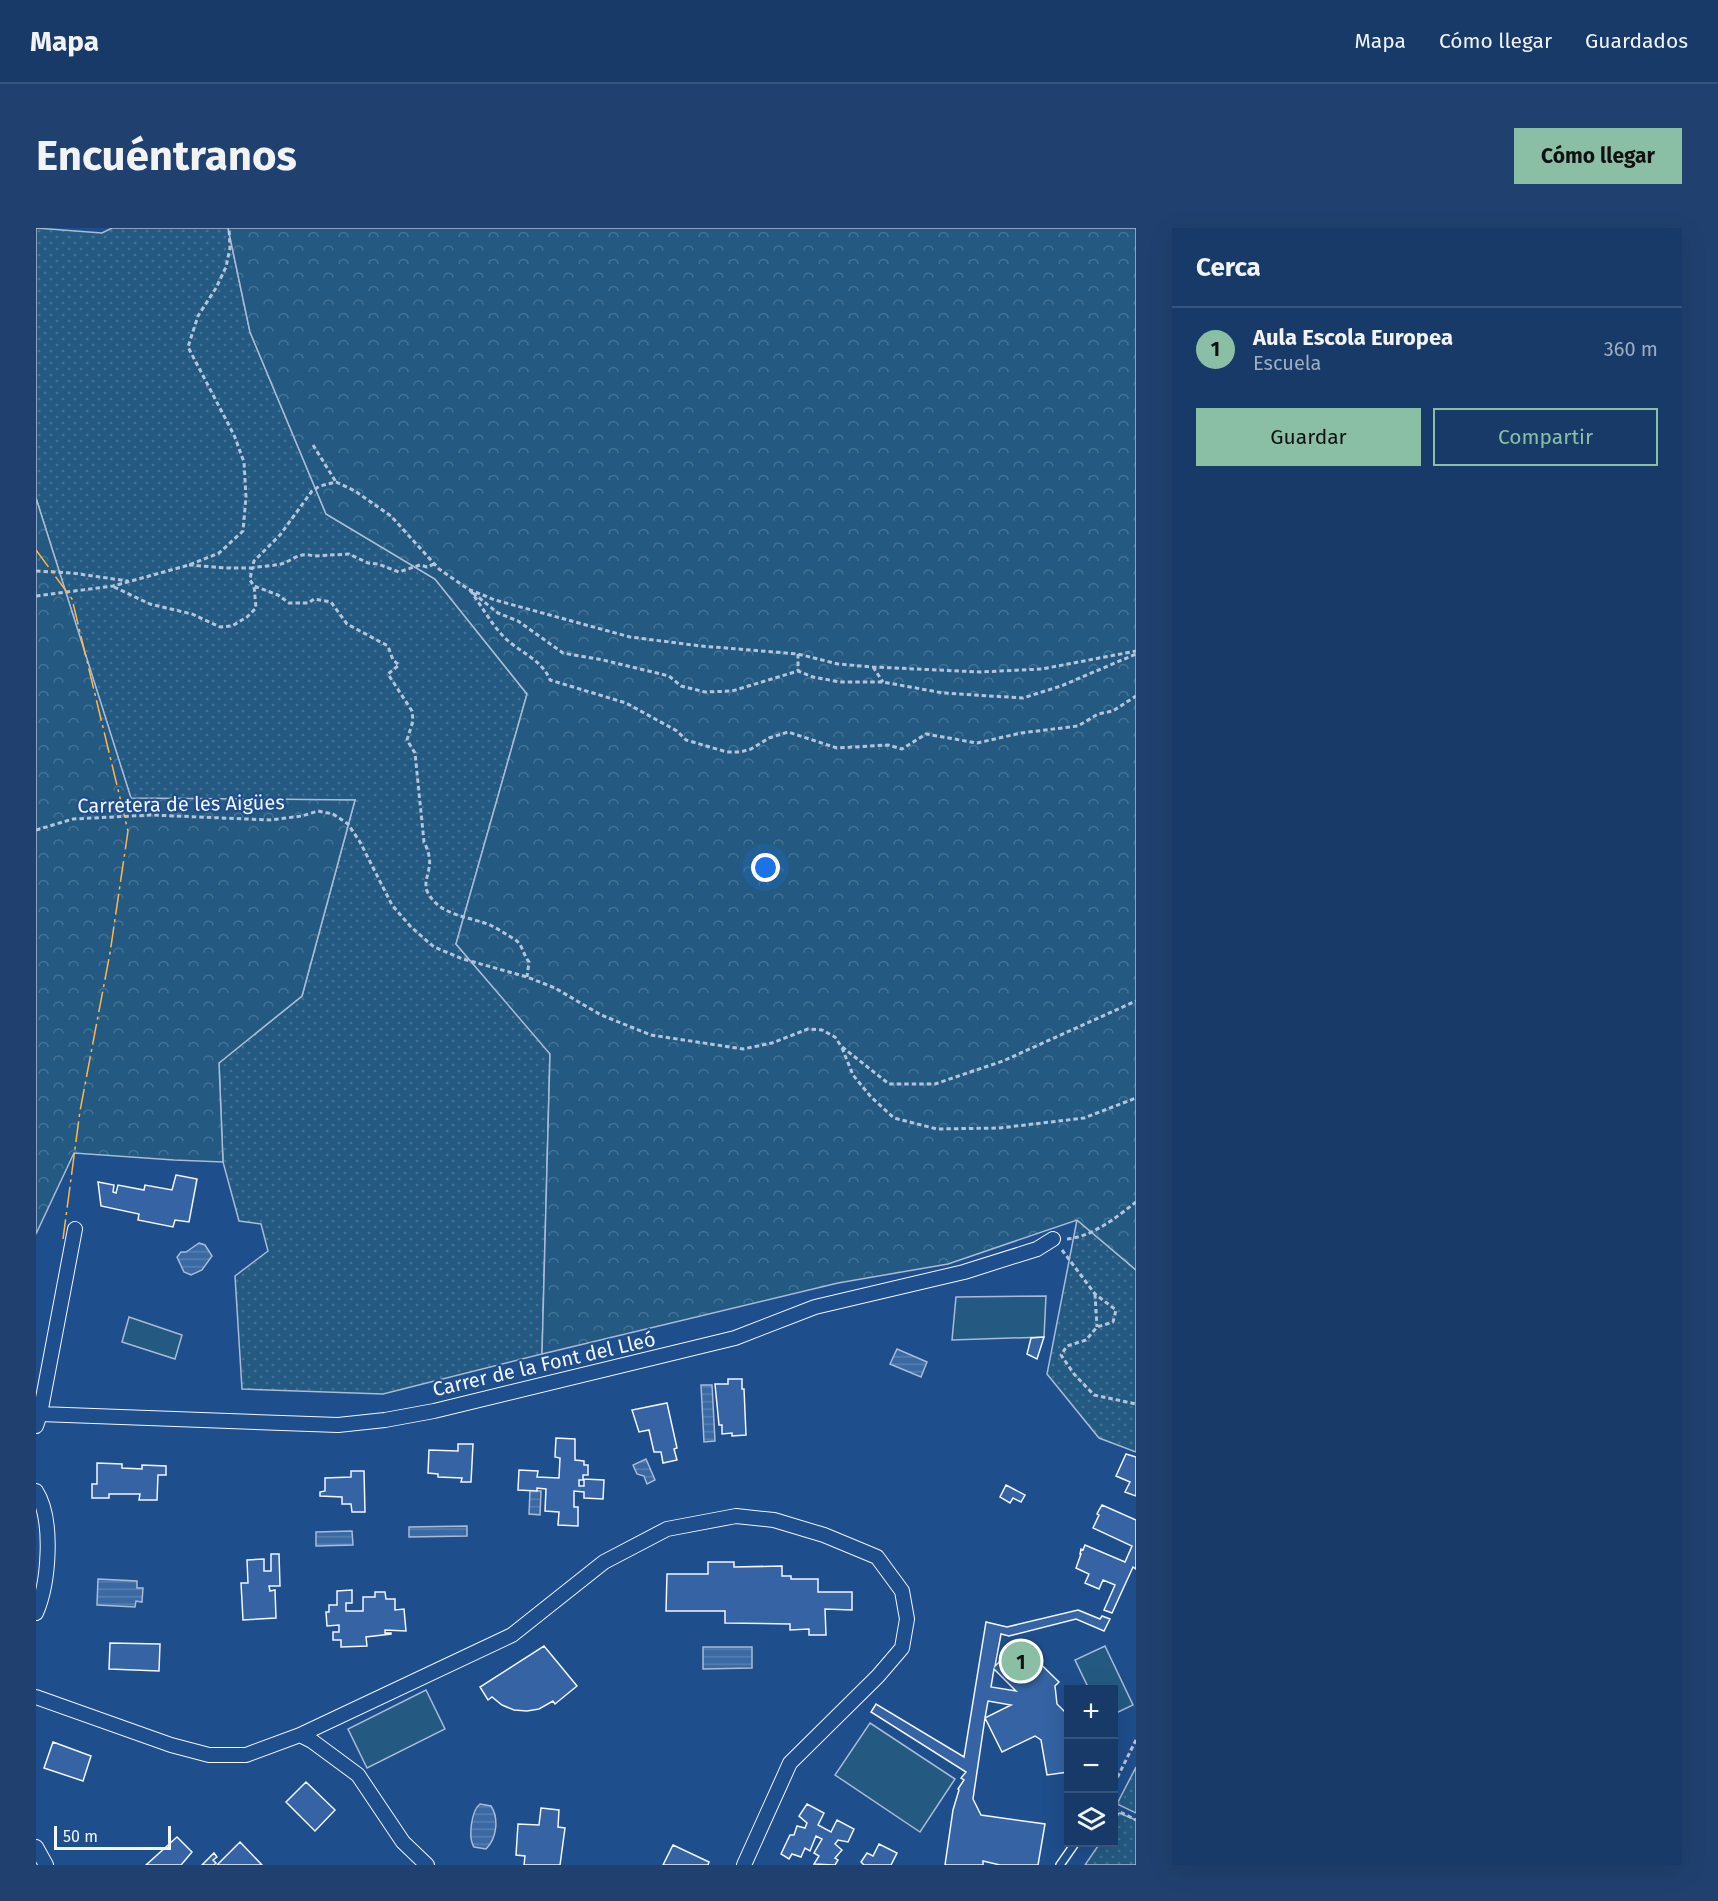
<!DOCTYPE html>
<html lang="es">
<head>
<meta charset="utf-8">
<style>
  :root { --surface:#173a69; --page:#20416f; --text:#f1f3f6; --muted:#9eadc0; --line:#36547d; --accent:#8abfa5 }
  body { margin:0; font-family:"Fira Sans",sans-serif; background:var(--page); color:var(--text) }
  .controls { position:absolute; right:18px; bottom:18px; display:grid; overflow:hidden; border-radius:0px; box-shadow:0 6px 24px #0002 }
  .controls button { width:54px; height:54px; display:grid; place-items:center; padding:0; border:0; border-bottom:2px solid var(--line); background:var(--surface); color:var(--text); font:30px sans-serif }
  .scale { position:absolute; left:18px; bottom:15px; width:117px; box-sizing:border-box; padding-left:6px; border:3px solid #f2f6ff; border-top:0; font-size:16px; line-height:21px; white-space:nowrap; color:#f2f6ff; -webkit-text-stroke:4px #1f4e8c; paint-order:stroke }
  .you { position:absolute; left:730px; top:640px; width:21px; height:21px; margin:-15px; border:4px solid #fff; border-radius:50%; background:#1a73e8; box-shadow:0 0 0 9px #1a73e833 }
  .badge { display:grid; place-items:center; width:39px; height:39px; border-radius:50%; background:var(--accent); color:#111; font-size:20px; font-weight:700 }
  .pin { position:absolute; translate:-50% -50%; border:3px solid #fff; box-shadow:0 2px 6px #0006 }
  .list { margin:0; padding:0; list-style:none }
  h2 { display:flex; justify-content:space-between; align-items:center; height:78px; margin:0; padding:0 24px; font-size:26px }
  h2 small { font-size:20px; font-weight:400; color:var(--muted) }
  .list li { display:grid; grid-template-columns:39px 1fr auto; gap:18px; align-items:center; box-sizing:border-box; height:84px; padding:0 24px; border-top:2px solid var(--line) }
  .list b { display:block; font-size:22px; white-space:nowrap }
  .list p { margin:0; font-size:20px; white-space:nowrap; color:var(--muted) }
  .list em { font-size:20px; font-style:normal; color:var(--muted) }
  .actions { display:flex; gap:12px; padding:18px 24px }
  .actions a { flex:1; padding:14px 0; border:2px solid var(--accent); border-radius:0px; text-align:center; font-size:21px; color:var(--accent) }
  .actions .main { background:var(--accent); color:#111 }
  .icon { flex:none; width:33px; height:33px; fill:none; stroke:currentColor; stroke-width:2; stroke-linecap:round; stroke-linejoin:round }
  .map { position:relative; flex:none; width:1100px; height:1637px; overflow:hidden; border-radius:0px }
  header { display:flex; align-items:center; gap:36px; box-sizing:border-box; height:84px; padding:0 30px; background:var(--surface); border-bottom:2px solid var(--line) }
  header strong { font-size:28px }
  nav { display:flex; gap:33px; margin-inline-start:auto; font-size:21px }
  .intro { display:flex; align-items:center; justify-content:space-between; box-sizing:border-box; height:144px; padding:0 36px }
  h1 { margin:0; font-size:42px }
  .button { padding:15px 27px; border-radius:0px; background:var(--accent); color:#111; font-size:21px; font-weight:700 }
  main { display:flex; gap:36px; padding:0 36px }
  aside { flex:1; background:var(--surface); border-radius:0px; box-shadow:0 6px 24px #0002 }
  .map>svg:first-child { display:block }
  .grass { fill:url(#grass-dots); stroke:#a8bbd7; stroke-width:1.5 }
  .forest { fill:url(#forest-crowns); stroke:#a8bbd7; stroke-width:1.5 }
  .pitch { fill:#245a82; stroke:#a8bbd7; stroke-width:1.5 }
  .water { fill:url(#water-rules); stroke:#a8bbd7; stroke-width:1.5 }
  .building { fill:#3563a3; stroke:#f2f6ff; stroke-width:1.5; fill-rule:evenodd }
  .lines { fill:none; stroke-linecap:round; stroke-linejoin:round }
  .service-casing { stroke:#f2f6ff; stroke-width:10 }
  .minor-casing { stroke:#f2f6ff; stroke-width:16 }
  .path { stroke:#b3c4dc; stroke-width:3; stroke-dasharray:4.5 3; stroke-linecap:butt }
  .service { stroke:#1f4e8c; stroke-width:7 }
  .minor { stroke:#1f4e8c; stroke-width:14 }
  .power { stroke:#ffb74d; stroke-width:1.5; stroke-dasharray:21 4.5 3 4.5; stroke-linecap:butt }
  .labels { text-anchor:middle; stroke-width:4.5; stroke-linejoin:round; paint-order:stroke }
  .street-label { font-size:20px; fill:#f2f6ff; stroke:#1f4e8c }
</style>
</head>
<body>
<header>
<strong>Mapa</strong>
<nav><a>Mapa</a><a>Cómo llegar</a><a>Guardados</a></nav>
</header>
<div class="intro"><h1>Encuéntranos</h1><a class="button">Cómo llegar</a></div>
<main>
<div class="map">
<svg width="1100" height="1637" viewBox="0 0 1100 1637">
  <defs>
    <pattern id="grass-dots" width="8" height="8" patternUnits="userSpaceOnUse" patternTransform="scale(1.5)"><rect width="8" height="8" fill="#245a82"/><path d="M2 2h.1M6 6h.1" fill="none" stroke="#447295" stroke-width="1.8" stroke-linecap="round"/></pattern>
    <pattern id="forest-crowns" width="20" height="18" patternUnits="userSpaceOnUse" patternTransform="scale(1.5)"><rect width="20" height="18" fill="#245a82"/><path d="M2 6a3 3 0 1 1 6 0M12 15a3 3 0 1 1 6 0" fill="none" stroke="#447295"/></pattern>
    <pattern id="water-rules" width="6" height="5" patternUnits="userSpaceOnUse" patternTransform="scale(1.5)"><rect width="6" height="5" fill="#3b69a3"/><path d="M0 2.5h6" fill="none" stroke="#587fb1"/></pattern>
  </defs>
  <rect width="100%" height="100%" fill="#1f4e8c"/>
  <path class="grass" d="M0 0 66 5 76 0H192L214 104 290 286 399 351 491 466 420 716 514 825 506 1126 347 1166 206 1161 199 1048 232 1023 225 996 203 993 187 934 183 835 266 768 319 572 95 571 0 270Z
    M1041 992 1100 1042V1224L1063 1210 1011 1146Z
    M1100 1539V1585L1081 1576Z
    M1083 1585 1100 1592V1637H1049L1064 1615 1078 1614V1594Z"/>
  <path class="forest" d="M192 0H1100V1042L1041 992 912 1036 802 1055 506 1126 514 826 420 716 491 466 399 351 290 286 214 104Z
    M0 270 95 570 319 572 266 768 183 835 187 934 138 932 38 925 0 1006Z"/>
  <path class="pitch" d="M1010 1068 1008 1109 916 1112 920 1069Z
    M93 1089 146 1107 139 1131 86 1114Z
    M1069 1418 1097 1477 1078 1486V1462L1053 1461 1039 1432Z
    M390 1462 409 1501 331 1540 312 1501Z
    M834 1495 919 1551 884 1604 799 1547Z"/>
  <path class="water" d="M163 1015 169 1017 176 1028 166 1042 155 1047 148 1044 141 1029 145 1024H150Z
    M861 1121 891 1134 885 1149 854 1136Z
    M665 1157H676L679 1213 668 1214Z
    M610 1231 619 1252 611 1256 608 1248 601 1246 597 1237Z
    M494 1262 505 1263 504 1287 493 1286Z
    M431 1298V1308L373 1309V1299Z
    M316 1303 317 1317 280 1318V1304Z
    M62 1351 101 1353V1360H107L106 1374 100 1373 99 1379 61 1377Z
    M667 1419H716V1440L667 1441Z
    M444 1576 455 1578C463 1590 461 1610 450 1621L438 1619C432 1610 435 1583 444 1576Z"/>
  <path class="building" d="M140 947 161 951 153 994 139 992 137 999 102 992 103 986 65 978 62 954 78 957 77 964 80 965 82 957 108 962 109 957 136 962Z
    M1008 1109 1001 1131 991 1126 995 1110Z
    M692 1151H706V1161H708L710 1207 696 1208V1205L686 1206V1197H683L679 1156H692Z
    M631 1175 641 1220 638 1221 641 1232 627 1235 625 1224H618L613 1202 603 1204 596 1182Z
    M520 1210 539 1211V1232L548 1233V1237H552V1247H547V1252H543V1258H548V1251L568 1252 567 1271 548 1270V1264L538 1263V1279H542V1298L522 1297 523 1284 509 1283 510 1261 501 1260V1263L482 1262 483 1242 502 1243 501 1249 523 1250 524 1230 519 1229Z
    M422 1216H437L435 1254H425L426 1250 402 1249V1246L392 1245 393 1222 422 1223Z
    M1090 1226 1100 1229V1268L1089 1264 1094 1254 1080 1248Z
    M61 1235 86 1236V1240L106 1241V1237L130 1238V1247H122L121 1272H103L104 1266H73V1270H56V1256H61Z
    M315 1243H328L329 1284H316L315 1276H306V1269L284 1268V1264L289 1263V1250L315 1249Z
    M970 1257 989 1267 985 1274 977 1270 974 1275 964 1269Z
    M1066 1277 1100 1292V1341L1097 1339 1076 1385 1068 1382 1079 1357 1067 1352 1063 1361 1049 1355 1053 1346 1040 1340 1045 1326H1044L1045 1321 1047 1322 1049 1317 1089 1334 1096 1318 1057 1300 1063 1287 1061 1286 1063 1282Z
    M235 1326H243L244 1358H233L234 1363 239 1362 240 1390 207 1392 205 1355H212L211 1332 228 1331V1343H235Z
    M672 1334H698V1339L746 1338V1348H755V1351H782V1364H816V1382L789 1381 790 1407H773V1401L754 1402V1396L689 1395V1383H630L631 1346H672Z
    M316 1362V1375H310V1383H327V1369H339V1364H349L350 1371H359V1382L368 1381 370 1403 349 1402V1405H355V1406L330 1409 331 1418 305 1419V1412H297V1404H303V1397L291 1398 290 1384H293V1377H301V1363Z
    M1042 1382 1064 1391 1066 1388 1074 1391 1068 1403 1040 1391 973 1408 965 1406 959 1438 983 1415 1023 1454 1019 1458 1021 1476 1032 1487V1544L1011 1547 1005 1512 999 1508 966 1524 949 1490 937 1571 945 1587 1009 1596 1002 1637H964L947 1633V1637H909L917 1582 923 1562 922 1561 928 1552 925 1550 930 1544 835 1484 840 1476 928 1529 950 1394 971 1399ZM958 1441 980 1463 955 1459ZM952 1473 975 1477 949 1490Z
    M74 1415 124 1416 123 1443 73 1441Z
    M508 1418 541 1458 519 1476 517 1473 503 1481 491 1483 478 1482 466 1477 456 1469 452 1472 444 1459Z
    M17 1514 55 1528 47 1553 8 1540Z
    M270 1554 299 1582 279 1603 250 1574Z
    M771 1576 788 1585 782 1597 795 1604 801 1592 818 1601 812 1614 802 1612 799 1616 806 1622 799 1630 802 1632 799 1637 778 1636 783 1628 778 1625 786 1611 780 1608 774 1623 769 1620 765 1629 756 1626 753 1631 745 1626 754 1607H758L761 1598 769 1600 771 1595 763 1588Z
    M505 1580 523 1582 522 1599 529 1600 524 1637H488L489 1628 480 1627 482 1596 503 1597Z
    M141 1609 156 1624 145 1637H110Z
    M204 1614 226 1637H181Z
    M843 1616 861 1625 855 1637H828L825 1634 831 1625 837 1628Z
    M637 1617 673 1634 672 1637H627Z
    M178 1625 181 1629 177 1632 180 1635 178 1637H166Z"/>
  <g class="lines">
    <defs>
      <path id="service" d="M1024 1637 1040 1614"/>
      <path id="minor" d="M4 1186 39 1001
        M0 1198 4 1186 302 1197 349 1192 398 1183 699 1110 779 1079 928 1044 1001 1021 1017 1011
        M0 1263C18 1291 13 1355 0 1385
        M0 1469 135 1517 173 1527H210L264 1507 276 1513 322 1547 367 1614 391 1637
        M264 1507 476 1407 568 1334 631 1301 700 1288 738 1292 788 1307 841 1329 866 1363 871 1391 866 1420 842 1448 754 1535 708 1637
        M0 1619 10 1637"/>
    </defs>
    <use href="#service" class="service-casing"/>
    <use href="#minor" class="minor-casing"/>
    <path class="path" d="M277 217 300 254
      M398 336 391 339 384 337 363 344 342 336 332 335 313 326 277 328C264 323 256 333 245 336 236 338 226 338 216 340L214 352 218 358 242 367 253 375H272L278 371 295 374 311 396 352 418 357 432 363 437 352 446 376 483 377 493 371 512 379 525 388 614C392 622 395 631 393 640 392 648 388 655 391 663 403 688 432 688 454 697 462 701 470 706 478 711 487 716 487 727 493 734L491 749
      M153 337 189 340H216L218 333 244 307 276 263 284 258 300 254 319 263 355 288 403 341 432 361 459 372 594 409 665 418 762 426 802 436 837 439 944 444 1006 441 1100 423
      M0 343 36 345 92 353
      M78 359 114 376 156 386 184 399 196 398 211 389 220 380 218 358
      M434 362C445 377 454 394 467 408 482 424 506 431 514 452L590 475 641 503 650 512 691 524H704L715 521 733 510 752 504 801 520 852 517 866 521 890 506 941 515 985 505 1042 498 1062 486 1077 483 1100 468
      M437 365 462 385 482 393 527 425 567 432 633 448 645 458 669 464 696 463 762 443 777 449 804 454H847L907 465 987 470 1025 458 1100 426
      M0 368 77 358 153 337 183 325 207 303 210 269 208 234 198 207 152 119 162 88 180 60 190 39 194 20 193 0
      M762 426V443
      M837 439 847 454
      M0 602 37 591 116 587 234 592 266 588 282 583 297 586 312 596 324 614 356 677 375 699 398 719 427 731 491 749 519 760 565 787 615 807 707 821 736 815 772 801 786 802 799 809 805 818 853 856H899L967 833 1100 773
      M806 820 817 847 835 869 858 890 901 901 964 900 1048 890 1100 870
      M1031 1011C1056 1009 1081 989 1100 974
      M1026 1022 1059 1066 1080 1082 1077 1094 1061 1099 1050 1112 1031 1118 1025 1127 1038 1146 1058 1167 1100 1176
      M1059 1066 1061 1099
      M1078 1556 1100 1512
      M1078 1581 1100 1592"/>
    <use href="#service" class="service"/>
    <use href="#minor" class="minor"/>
    <path class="power" d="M0 322 36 371 92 603 74 725 44 883 27 1011"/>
  </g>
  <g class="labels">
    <g class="street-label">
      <text transform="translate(145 576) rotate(-1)" y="7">Carretera de les Aigües</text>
      <text transform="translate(508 1136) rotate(-13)" y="7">Carrer de la Font del Lleó</text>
    </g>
  </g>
</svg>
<div class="controls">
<button>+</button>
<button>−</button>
<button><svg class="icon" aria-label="layers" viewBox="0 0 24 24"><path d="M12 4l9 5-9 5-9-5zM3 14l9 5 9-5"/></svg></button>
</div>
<div class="scale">50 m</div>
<div class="you"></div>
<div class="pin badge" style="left:985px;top:1433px">1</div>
</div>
<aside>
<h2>Cerca<small></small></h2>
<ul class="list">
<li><span class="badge">1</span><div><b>Aula Escola Europea</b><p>Escuela</p></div><em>360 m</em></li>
</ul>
<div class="actions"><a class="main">Guardar</a><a>Compartir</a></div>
</aside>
</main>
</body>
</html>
